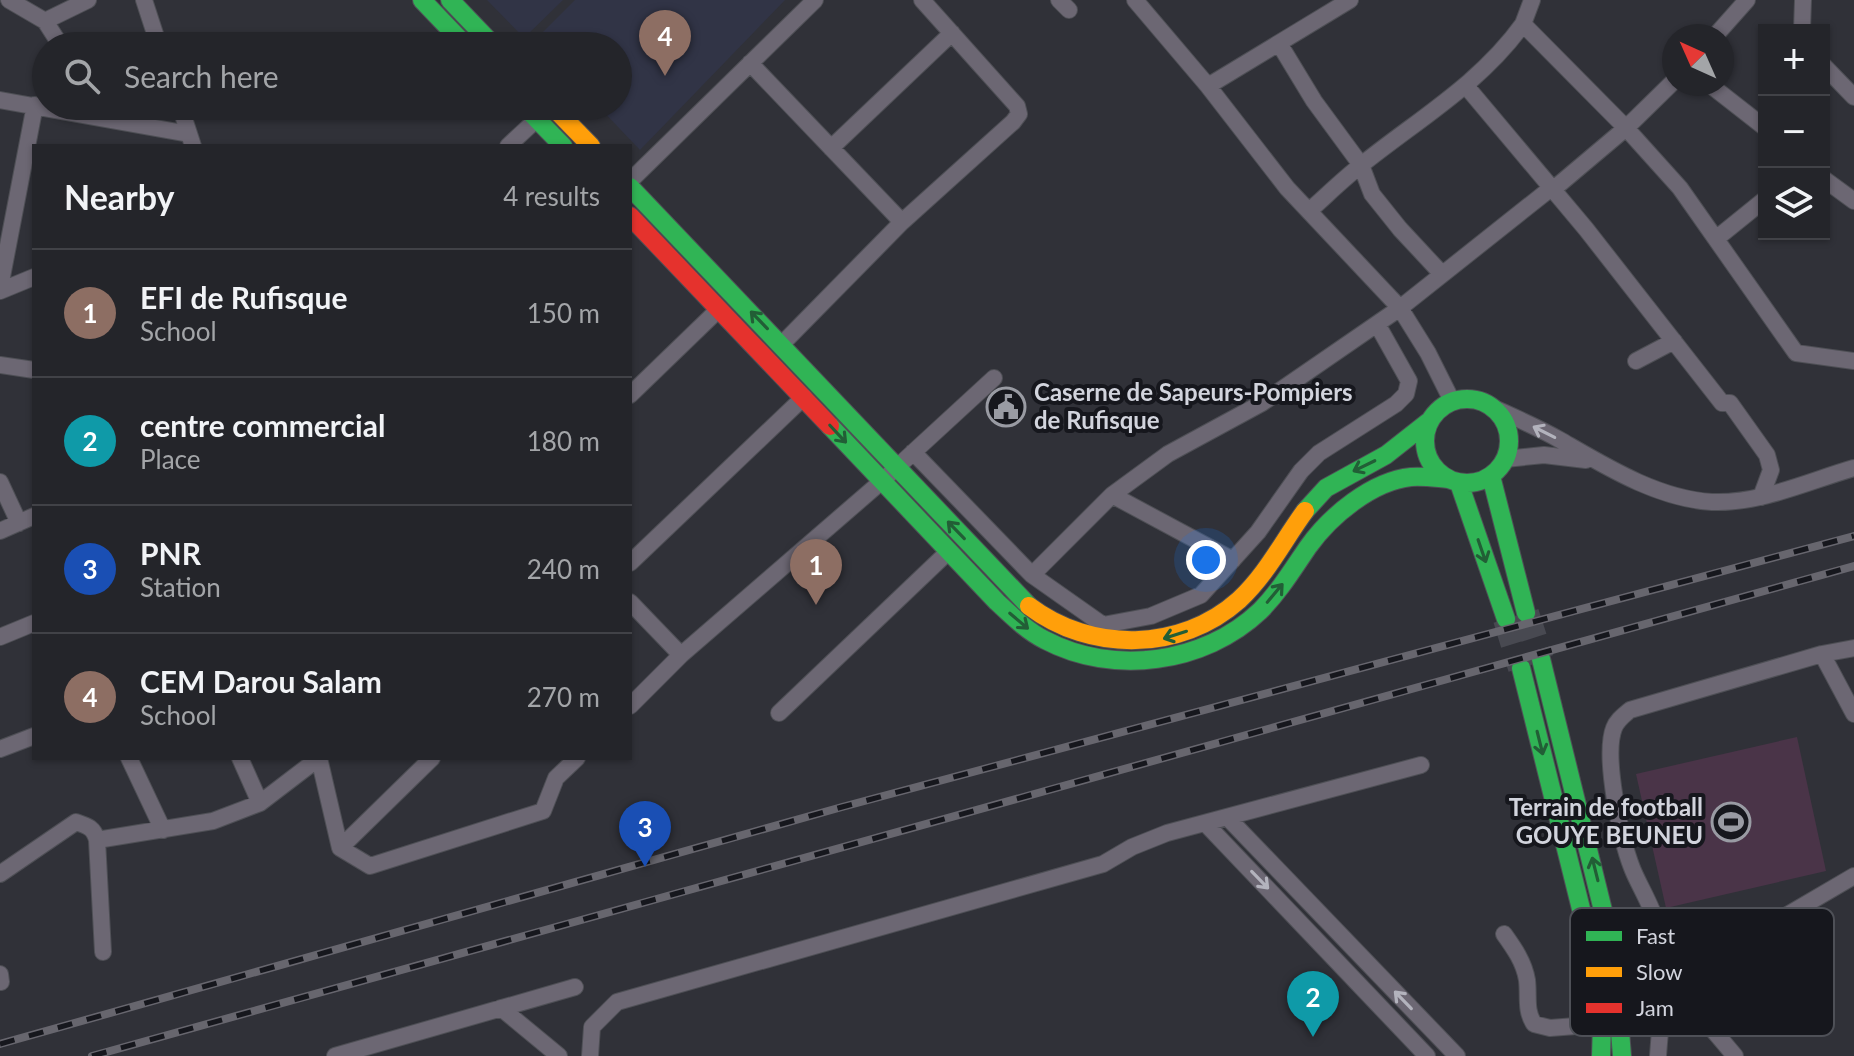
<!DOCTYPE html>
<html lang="en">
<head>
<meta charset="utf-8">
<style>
  :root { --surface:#24252a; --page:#303136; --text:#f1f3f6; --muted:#a3a5a8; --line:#414247; --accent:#999ba3 }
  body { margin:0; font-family:Lato,sans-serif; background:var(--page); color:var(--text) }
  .controls { position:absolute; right:24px; top:24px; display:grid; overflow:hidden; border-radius:0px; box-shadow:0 2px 6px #0004 }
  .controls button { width:72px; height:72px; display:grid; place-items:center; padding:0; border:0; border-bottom:2px solid var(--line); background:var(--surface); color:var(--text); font:40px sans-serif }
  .compass { position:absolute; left:1662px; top:24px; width:72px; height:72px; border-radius:50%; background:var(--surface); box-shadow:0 2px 6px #0004; rotate:315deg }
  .you { position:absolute; left:1206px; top:560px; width:28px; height:28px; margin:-20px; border:6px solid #fff; border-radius:50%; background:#1a73e8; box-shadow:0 0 0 12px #1a73e833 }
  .badge { display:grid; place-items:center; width:52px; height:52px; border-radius:50%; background:var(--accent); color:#fff; font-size:26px; font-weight:700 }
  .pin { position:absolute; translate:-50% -66px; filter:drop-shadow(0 2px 4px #0008) }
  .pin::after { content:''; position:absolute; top:42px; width:28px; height:24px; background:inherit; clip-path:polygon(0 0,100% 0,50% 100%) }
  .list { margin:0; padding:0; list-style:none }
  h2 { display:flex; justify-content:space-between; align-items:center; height:104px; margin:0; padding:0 32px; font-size:34px }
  h2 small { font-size:26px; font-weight:400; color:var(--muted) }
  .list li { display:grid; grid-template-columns:52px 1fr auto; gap:24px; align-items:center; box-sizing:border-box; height:128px; padding:0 32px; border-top:2px solid var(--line) }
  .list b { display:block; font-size:30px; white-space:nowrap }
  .list p { margin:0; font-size:26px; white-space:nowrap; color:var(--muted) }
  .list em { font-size:26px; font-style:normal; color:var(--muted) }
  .icon { flex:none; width:44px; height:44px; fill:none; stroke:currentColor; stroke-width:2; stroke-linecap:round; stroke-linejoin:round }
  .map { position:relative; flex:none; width:1854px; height:1056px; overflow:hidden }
  .search { position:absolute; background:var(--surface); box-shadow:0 2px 6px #0004; left:32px; top:32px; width:600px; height:88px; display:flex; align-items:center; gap:20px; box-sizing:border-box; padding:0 28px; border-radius:44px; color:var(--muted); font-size:30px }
  .panel { position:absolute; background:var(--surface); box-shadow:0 2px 6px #0004; left:32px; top:144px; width:600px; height:616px; border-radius:0px }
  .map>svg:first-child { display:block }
  .built { fill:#313446 }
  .pitch { fill:#4a3448 }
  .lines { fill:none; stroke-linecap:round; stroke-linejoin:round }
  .primary-tunnel { stroke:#484951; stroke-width:26; stroke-dasharray:26 13; stroke-linecap:butt }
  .street-casing { stroke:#4e4f55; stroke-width:18 }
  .fast-casing { stroke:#4e4f55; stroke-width:20 }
  .slow-casing { stroke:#4e4f55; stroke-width:20 }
  .jam-casing { stroke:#4e4f55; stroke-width:20 }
  .street { stroke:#6c6773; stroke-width:16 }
  .fast { stroke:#30b455; stroke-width:18 }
  .slow { stroke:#ff9f0a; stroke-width:18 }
  .jam { stroke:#e5322d; stroke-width:18 }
  .rail-casing { stroke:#67666e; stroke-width:8 }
  .rail { stroke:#16171d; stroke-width:5; stroke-dasharray:15; stroke-linecap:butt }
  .oneway { stroke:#225e36 }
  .oneway2 { stroke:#b3b3bd }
  .labels { text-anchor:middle; stroke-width:8; stroke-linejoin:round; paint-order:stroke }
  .poi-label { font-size:24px; font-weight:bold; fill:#d2d4dd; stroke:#16171d; text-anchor:start }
  .key { fill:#16171d; stroke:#4e5057; stroke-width:2 }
  .key-label { font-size:22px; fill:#d2d4dd }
</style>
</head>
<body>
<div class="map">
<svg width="1854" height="1056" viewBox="0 0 1854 1056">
  <rect width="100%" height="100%" fill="#303138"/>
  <path class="built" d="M487 0H563L524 38Z
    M575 0H785L640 150 598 106H618V46H541L535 40Z"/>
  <path class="pitch" d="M1797 737 1826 871 1666 908 1636 774Z"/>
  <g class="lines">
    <path class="primary-tunnel" d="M1526 613 1541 659
      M1506 619 1521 668"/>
    <defs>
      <path id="street" d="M9 0 45 21 61 46
        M144 0 159 46
        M1059 0 1069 10
        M1135 0 1208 86 1287 188 1400 308 1428 353 1452 401
        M1532 0 1523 24 1626 128 1680 188 1796 353 1854 361
        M45 21 88 0
        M1802 30 1803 0
        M1715 36 1747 0
        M1280 45 1314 101 1361 165 1372 194 1400 229 1441 273
        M750 63 902 222
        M1824 66 1854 97
        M1709 84 1764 127
        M1208 86 1350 0
        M1466 86 1586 229 1722 403H1730L1767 455 1771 470 1761 497
        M0 100 189 134
        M180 106 193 146
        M508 146 537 119
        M831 148 952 33
        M1824 179 1854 201
        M630 181 815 0
        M1309 211C1326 196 1342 180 1360 166 1417 120 1480 84 1523 24
        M1717 238 1764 200
        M0 287 35 105
        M0 291 34 277
        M782 344 902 222 1013 122 1019 114 1017 106 922 0
        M1636 361 1674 341
        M0 365 34 370
        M630 395 719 309
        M1494 408C1516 418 1539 428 1560 440 1605 466 1658 499 1712 502 1760 504 1809 481 1854 468
        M913 452 1032 575 1103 625 1108 632
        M1505 459 1544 455 1586 460
        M0 482 19 523
        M1112 495 1233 560
        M0 531 34 516
        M630 563 804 397
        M1032 575 1112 495 1168 454 1262 403 1400 308 1550 189 1556 187 1626 128 1674 81
        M630 602 681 655
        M1103 625 1151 616 1201 595 1258 532 1301 471 1319 453 1396 404 1406 394 1409 381 1377 324
        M0 637 34 623
        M1822 654 1854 714
        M630 706 681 655 882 481 994 378
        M779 713 949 551
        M0 749 34 736
        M129 758 163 830
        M240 758 260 803
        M319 758 340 848 370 866 543 811 556 778 577 758
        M1228 818 1457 1056
        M1206 824 1427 1056
        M97 840 213 821 260 803 319 758
        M340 848 432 758
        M0 874 76 822C88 826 94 828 97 840L103 952
        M1504 934C1514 948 1524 962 1527 980 1529 997 1525 1010 1534 1024L1550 1028 1602 1024
        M0 974 1 982
        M1617 984C1628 977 1647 970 1654 960 1673 936 1641 892 1632 868 1621 840 1603 756 1614 728 1617 720 1623 716 1630 710L1822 654 1854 648
        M1675 985 1735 1056
        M501 1008 559 1056
        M335 1056 575 987
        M590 1056 592 1027 617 1002 1103 864 1132 847 1167 833 1421 765
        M1658 1056C1661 1018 1660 998 1690 972L1854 876"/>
      <path id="fast" d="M422 0 466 46
        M450 0 494 46
        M524 106 563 146
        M630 187 1029 606
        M1425 441a42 42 0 1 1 84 0a42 42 0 1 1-84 0Z
        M830 426 997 602C1012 616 1027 631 1045 640 1113 676 1204 664 1260 611 1279 592 1293 569 1308 547 1330 516 1372 481 1411 477 1424 476 1436 478 1448 479
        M1491 476 1526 613
        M1459 483 1506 619
        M1305 511 1326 488 1386 455 1428 422
        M1541 659 1614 955 1622 1056
        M1521 668 1595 965 1602 1024 1601 1056"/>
      <path id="slow" d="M552 106 591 146
        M1029 606C1091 653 1181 652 1239 600 1267 574 1283 541 1305 511"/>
      <path id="jam" d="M630 216 830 426"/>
    </defs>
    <use href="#street" class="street-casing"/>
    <use href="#fast" class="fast-casing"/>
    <use href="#slow" class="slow-casing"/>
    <use href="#jam" class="jam-casing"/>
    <use href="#street" class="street"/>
    <use href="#fast" class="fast"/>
    <use href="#slow" class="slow"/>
    <use href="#jam" class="jam"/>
    <defs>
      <path id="rail" d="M0 1044 842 807 1854 536
        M92 1056 1854 566"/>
    </defs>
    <use href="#rail" class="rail-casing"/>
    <use href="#rail" class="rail"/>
  </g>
  <defs><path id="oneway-shaft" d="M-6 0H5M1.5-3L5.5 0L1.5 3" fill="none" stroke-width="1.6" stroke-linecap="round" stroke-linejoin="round" transform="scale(2)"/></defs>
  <g class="oneway">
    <use href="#oneway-shaft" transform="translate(759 320) rotate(-134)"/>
    <use href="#oneway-shaft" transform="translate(838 434) rotate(47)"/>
    <use href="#oneway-shaft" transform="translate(1364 466) rotate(154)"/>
    <use href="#oneway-shaft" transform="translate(956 530) rotate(-134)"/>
    <use href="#oneway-shaft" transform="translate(1482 551) rotate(71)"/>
    <use href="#oneway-shaft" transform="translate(1275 593) rotate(-50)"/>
    <use href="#oneway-shaft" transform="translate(1019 621) rotate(40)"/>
    <use href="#oneway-shaft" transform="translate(1175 635) rotate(162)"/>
    <use href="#oneway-shaft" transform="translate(1540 743) rotate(76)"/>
    <use href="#oneway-shaft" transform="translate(1595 869) rotate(-104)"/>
  </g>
  <g class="oneway2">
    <use href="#oneway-shaft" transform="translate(1544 432) rotate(-153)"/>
    <use href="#oneway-shaft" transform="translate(1260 880) rotate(46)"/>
    <use href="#oneway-shaft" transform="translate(1403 1000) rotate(-134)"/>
  </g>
  <defs>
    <symbol id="civic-ring" viewBox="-11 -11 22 22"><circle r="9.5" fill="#16171d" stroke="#999ba3" stroke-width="1.5"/><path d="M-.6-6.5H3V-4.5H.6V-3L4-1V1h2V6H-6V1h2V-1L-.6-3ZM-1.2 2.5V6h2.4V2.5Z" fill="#999ba3"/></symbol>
    <symbol id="stadium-ring" viewBox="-11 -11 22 22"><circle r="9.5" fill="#16171d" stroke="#999ba3" stroke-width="1.5"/><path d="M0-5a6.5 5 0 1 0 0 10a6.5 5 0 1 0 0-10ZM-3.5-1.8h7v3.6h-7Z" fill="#999ba3"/></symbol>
  </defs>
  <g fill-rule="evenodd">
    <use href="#civic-ring" x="984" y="385" width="44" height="44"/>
    <use href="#stadium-ring" x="1709" y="800" width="44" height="44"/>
  </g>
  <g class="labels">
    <g class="poi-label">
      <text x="1034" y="401">Caserne de Sapeurs-Pompiers<tspan x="1034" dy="28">de Rufisque</tspan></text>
      <text x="1703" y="816" text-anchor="end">Terrain de football<tspan x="1703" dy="28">GOUYE BEUNEU</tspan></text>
    </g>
  </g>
  <rect x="1570" y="908" width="264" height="128" rx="12" class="key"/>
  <rect x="1586" y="931" width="36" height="10" fill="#30b455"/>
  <rect x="1586" y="967" width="36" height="10" fill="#ff9f0a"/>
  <rect x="1586" y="1003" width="36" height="10" fill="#e5322d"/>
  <g class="key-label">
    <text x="1636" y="944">Fast</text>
    <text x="1636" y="980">Slow</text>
    <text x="1636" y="1016">Jam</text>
  </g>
</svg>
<div class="controls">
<button>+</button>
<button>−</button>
<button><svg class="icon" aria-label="layers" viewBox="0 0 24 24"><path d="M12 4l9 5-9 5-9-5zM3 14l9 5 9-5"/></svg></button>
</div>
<svg class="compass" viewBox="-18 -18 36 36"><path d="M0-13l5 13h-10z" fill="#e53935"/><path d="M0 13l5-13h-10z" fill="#a3a5a8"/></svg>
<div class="you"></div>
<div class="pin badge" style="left:816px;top:605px;background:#8d6e63">1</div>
<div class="pin badge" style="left:1313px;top:1037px;background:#0f9aa8">2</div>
<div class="pin badge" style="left:645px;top:867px;background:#1a4fb4">3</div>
<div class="pin badge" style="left:665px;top:76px;background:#8d6e63">4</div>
<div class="search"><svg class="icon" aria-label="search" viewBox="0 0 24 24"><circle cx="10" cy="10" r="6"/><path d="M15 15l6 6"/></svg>Search here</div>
<section class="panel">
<h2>Nearby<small>4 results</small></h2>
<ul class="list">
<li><span class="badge" style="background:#8d6e63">1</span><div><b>EFI de Rufisque</b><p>School</p></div><em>150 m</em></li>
<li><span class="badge" style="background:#0f9aa8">2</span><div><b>centre commercial</b><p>Place</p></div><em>180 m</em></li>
<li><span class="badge" style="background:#1a4fb4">3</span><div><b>PNR</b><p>Station</p></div><em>240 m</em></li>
<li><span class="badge" style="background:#8d6e63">4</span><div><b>CEM Darou Salam</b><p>School</p></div><em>270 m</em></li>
</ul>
</section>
</div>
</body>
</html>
